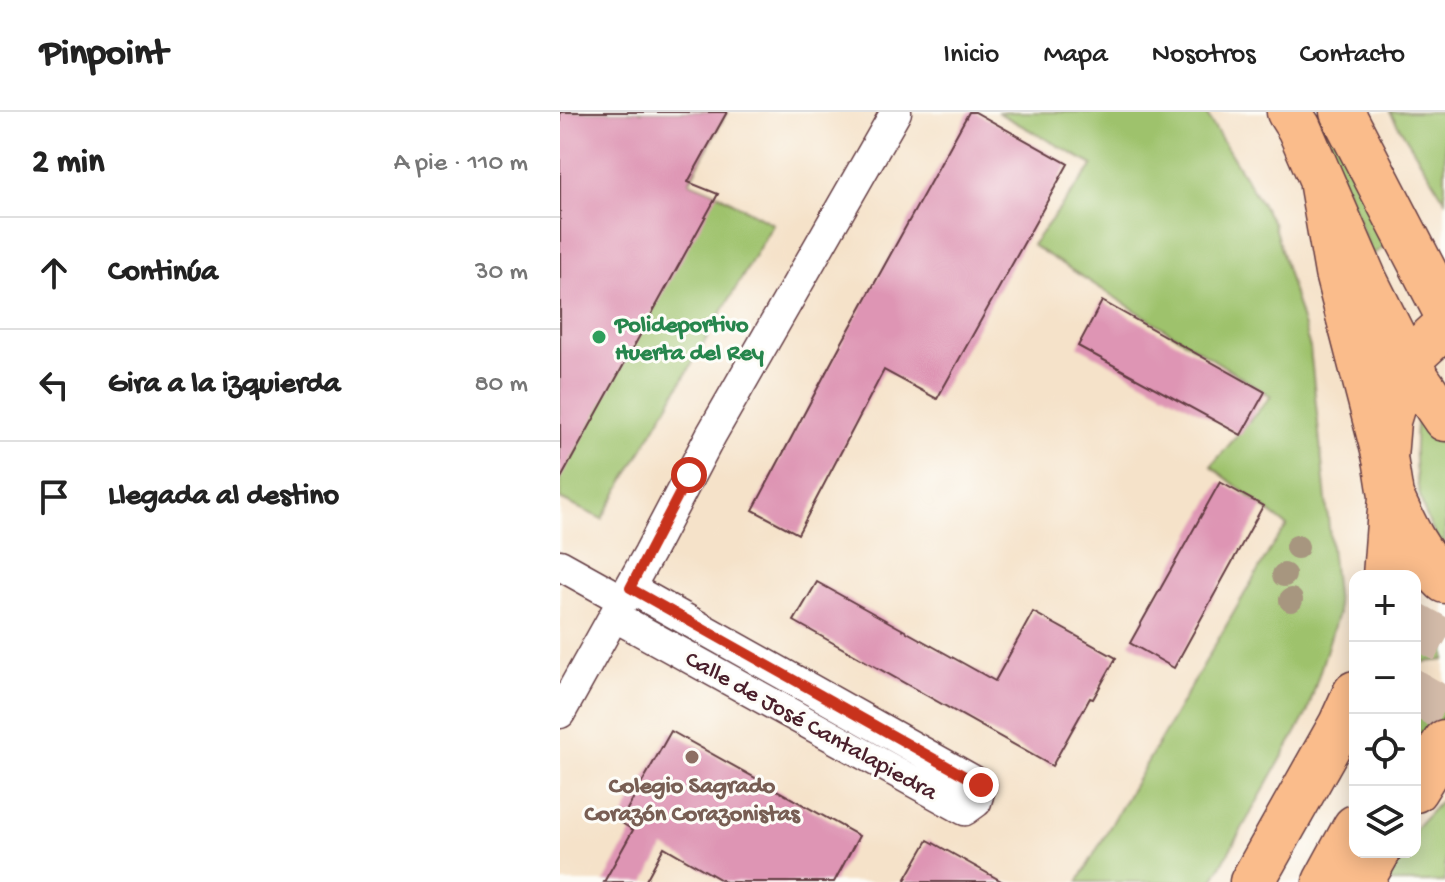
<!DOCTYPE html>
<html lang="es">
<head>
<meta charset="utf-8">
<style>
  :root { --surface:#fff; --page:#f2f2f2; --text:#222; --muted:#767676; --line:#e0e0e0 }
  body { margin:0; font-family:"Gochi Hand",sans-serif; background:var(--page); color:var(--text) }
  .controls { position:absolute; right:24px; bottom:24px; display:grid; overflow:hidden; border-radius:16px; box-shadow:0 4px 20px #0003 }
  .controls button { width:72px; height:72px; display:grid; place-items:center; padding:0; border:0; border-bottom:2px solid var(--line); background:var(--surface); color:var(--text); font:40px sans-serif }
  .stop { position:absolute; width:24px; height:24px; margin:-18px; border:6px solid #c8321e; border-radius:50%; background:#fff }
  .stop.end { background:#c8321e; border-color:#fff; box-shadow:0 2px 8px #0008 }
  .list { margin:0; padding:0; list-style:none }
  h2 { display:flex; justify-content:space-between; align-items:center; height:104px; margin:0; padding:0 32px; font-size:34px }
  h2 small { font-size:26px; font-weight:400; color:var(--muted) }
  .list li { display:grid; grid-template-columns:52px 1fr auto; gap:24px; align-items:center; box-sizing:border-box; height:112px; padding:0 32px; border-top:2px solid var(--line) }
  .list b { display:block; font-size:30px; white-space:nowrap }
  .list em { font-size:26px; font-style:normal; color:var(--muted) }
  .icon { flex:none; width:44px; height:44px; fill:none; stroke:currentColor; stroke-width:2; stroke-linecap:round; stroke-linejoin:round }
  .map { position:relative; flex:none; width:885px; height:770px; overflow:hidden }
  header { display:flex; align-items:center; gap:48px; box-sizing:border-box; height:112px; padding:0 40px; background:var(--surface); border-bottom:2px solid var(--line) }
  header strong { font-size:38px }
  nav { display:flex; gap:44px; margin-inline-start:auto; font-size:28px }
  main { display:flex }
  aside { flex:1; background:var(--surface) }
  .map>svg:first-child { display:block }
  .green { fill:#9ec26c; stroke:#74704c; stroke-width:2 }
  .building { fill:#de95b4 }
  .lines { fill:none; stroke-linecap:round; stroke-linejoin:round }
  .highway-tunnel { stroke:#d3bba9; stroke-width:44; stroke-dasharray:44 22; stroke-linecap:butt }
  .street-casing { stroke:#643c43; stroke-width:33 }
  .primary-casing { stroke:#643c43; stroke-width:47 }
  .highway-casing { stroke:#643c43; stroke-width:47 }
  .street { stroke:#fff; stroke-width:30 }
  .primary { stroke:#fabc8b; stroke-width:44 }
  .highway { stroke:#fabc8b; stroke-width:44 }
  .tree { fill:#a7967f }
  .route { stroke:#c8321e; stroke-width:10 }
  .leisure-dot { fill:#2e9e5b; stroke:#fdfcf7; stroke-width:3 }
  .education-dot { fill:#8d6e63; stroke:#fdfcf7; stroke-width:3 }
  .labels { text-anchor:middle; stroke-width:6; stroke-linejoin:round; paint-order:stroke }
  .leisure-label { font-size:24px; font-weight:bold; fill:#27864d; stroke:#fdfcf7; text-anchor:start }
  .street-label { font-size:24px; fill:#4a1f2b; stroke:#fdfcf7 }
  .education-label { font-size:24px; font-weight:bold; fill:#785e54; stroke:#fdfcf7 }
</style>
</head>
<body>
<header>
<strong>Pinpoint</strong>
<nav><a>Inicio</a><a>Mapa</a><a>Nosotros</a><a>Contacto</a></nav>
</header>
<main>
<aside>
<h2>2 min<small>A pie · 110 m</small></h2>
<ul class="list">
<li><svg class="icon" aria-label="ahead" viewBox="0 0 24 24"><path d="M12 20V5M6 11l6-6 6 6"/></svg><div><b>Continúa</b></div><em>30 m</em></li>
<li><svg class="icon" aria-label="left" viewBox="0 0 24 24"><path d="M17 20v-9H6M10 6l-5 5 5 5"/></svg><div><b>Gira a la izquierda</b></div><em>80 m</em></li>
<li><svg class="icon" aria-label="arrive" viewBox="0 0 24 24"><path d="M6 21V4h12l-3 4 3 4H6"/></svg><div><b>Llegada al destino</b></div></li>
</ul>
</aside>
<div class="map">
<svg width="885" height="770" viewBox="0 0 885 770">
  <rect width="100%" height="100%" fill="#fdfcf7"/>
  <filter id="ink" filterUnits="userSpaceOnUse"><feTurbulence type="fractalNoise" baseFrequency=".0125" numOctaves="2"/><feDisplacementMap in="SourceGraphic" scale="16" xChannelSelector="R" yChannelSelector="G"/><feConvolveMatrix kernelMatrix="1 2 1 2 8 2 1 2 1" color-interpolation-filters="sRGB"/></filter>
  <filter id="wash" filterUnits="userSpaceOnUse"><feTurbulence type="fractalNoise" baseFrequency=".006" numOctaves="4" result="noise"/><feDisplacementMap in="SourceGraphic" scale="32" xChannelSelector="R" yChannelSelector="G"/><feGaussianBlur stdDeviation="1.8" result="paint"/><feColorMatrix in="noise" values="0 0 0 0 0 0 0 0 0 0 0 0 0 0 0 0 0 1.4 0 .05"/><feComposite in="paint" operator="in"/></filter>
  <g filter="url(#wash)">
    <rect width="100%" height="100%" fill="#f5e2c9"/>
    <path class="green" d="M0 0H167L129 70 158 82 213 112 42 407 0 387Z
      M437 0H645L713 111 750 236 778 501 747 601 652 770H518L714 431 727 414 651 354 711 284 472 133 533 53Z
      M756 0H764L768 7 826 133 812 143Z
      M830 0H885V88Z
      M857 304 885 337V439C856 398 851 353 857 304Z
      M855 493 885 516V548L855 551Z
      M885 589V602L868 632 855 624V592Z
      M885 684V770H823L840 740H855V717Z"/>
    <g id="blocks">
      <path class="building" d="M0 0H167L128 70 158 82 0 368Z
        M409 0H415L508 52 377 287 324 258 238 422 193 398 280 234Z
        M542 189 705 280 681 323 518 234Z
        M660 370 703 394 614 556 570 531Z
        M257 470 435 569 473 500 556 546 533 587 530 586 492 654 234 509Z
        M111 619 299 724 274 770H165L104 735 85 770H44L73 718 60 710Z
        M368 728 443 770H344Z"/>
    </g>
  </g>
  <g filter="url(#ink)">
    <use href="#blocks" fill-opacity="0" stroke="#643c43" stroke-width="2"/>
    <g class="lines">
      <path class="highway-tunnel" d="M855 538 885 485
        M855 606 885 553"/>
      <defs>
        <path id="street" d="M0 453 63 488
          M54 504 405 698 416 690 421 673 70 476
          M0 601 89 441 151 323 336 0"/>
        <path id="primary" d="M729 0 739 16 805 168 846 250
          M782 0 885 199
          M762 74 777 161 825 346"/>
        <path id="highway" d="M846 250 885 307
          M832 386C846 417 859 445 885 469
          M825 464 831 384 825 346 828 309 846 250 885 214
          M855 678 885 630
          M692 770 781 612 795 581
          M765 770 795 715
          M801 770 818 740"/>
      </defs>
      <use href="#street" class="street-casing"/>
      <use href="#primary" class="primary-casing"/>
      <use href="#highway" class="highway-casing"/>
      <use href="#street" class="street"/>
      <use href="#primary" class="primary"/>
      <use href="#highway" class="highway"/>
    </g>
    <g class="tree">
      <circle cx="737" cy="435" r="12"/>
      <circle cx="724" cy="463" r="12"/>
      <circle cx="731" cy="488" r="12"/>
    </g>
  </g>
  <g class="lines" filter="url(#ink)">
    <path class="route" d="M129 363 70 476 421 673"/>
  </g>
  <circle class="leisure-dot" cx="39" cy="225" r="8"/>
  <circle class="education-dot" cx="132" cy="645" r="8"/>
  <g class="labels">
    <g class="leisure-label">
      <text x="55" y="219">Polideportivo<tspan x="55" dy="28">Huerta del Rey</tspan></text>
    </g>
    <g class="street-label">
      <text transform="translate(252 612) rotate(29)" y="8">Calle de José Cantalapiedra</text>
    </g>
    <g class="education-label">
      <text x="132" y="680">Colegio Sagrado<tspan x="132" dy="28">Corazón Corazonistas</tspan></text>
    </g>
  </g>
</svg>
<div class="controls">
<button>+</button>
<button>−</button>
<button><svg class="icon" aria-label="locate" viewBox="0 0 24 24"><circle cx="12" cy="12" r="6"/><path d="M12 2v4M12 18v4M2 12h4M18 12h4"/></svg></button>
<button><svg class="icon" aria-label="layers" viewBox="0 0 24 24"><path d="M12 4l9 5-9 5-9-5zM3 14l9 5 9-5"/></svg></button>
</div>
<div class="stop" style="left:129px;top:363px"></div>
<div class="stop end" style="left:421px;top:673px"></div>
</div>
</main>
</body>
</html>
